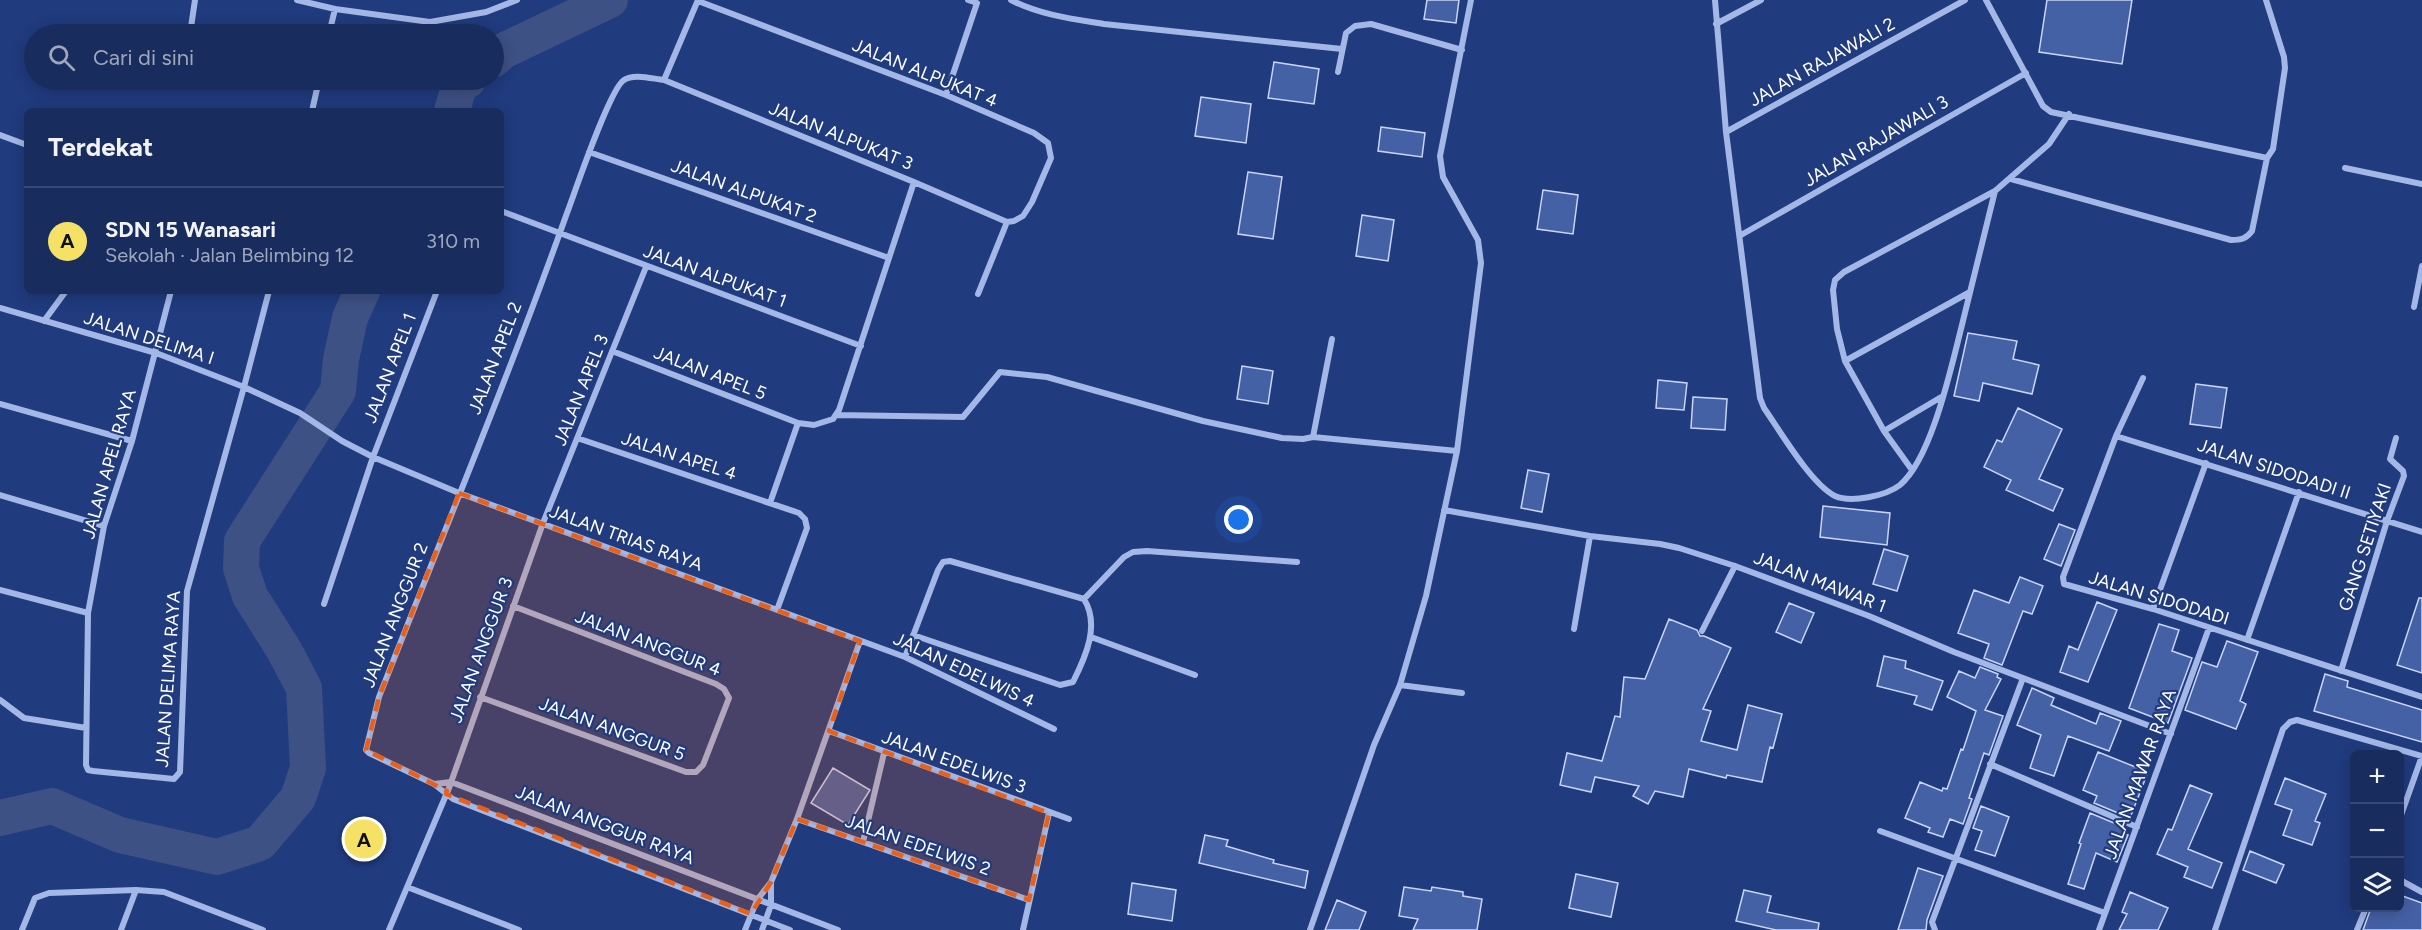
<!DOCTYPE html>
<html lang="id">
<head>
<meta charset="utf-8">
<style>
  :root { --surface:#182c5e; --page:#213464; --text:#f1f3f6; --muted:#9fa7bc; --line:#364873; --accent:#f5e165 }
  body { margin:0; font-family:Figtree,sans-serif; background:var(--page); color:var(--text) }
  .controls { position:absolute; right:18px; bottom:18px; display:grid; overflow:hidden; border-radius:9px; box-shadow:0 3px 15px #0003 }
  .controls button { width:54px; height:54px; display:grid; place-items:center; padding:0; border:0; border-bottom:2px solid var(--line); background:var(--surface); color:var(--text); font:30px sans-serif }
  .you { position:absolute; left:1239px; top:520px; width:21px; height:21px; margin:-15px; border:4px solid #fff; border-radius:50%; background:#1a73e8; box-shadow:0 0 0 9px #1a73e833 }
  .badge { display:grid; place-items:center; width:39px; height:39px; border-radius:50%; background:var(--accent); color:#111; font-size:20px; font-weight:700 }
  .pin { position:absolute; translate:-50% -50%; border:3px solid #fff; box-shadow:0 2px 6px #0006 }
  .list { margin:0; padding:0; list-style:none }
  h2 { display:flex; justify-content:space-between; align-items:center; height:78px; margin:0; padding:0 24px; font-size:26px }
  h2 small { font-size:20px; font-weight:400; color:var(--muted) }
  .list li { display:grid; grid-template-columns:39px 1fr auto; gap:18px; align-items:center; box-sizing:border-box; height:108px; padding:0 24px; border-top:2px solid var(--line) }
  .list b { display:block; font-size:22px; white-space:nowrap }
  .list p { margin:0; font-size:20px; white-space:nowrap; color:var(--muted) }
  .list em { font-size:20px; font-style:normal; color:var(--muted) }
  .icon { flex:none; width:33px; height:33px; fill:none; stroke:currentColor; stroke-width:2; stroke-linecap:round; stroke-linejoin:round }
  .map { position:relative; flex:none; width:2422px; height:930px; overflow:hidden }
  .search { position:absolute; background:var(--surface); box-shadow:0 3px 15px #0003; left:24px; top:24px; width:480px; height:66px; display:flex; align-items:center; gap:15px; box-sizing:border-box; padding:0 21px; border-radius:33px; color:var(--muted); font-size:22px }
  .panel { position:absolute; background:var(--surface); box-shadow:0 3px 15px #0003; left:24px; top:108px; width:480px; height:186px; border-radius:9px }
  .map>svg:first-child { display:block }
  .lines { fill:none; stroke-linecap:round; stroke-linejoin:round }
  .river { stroke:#3e5184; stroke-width:36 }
  .building { fill:#4561a6; stroke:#c8d5f6; stroke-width:1.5 }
  .street { stroke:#a4b8e7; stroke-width:6 }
  .marked { fill:#e96118; fill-opacity:0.2; stroke:#e96118; stroke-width:4.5; stroke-dasharray:12 8; stroke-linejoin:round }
  .labels { text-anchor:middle; stroke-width:4.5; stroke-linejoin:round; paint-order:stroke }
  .street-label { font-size:18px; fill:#fff; stroke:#203b7e }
</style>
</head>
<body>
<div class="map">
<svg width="2422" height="930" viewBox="0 0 2422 930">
  <rect width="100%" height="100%" fill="#203b7e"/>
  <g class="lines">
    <path class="river" d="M494 59 503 51 610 0
      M452 111 459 86 468 80
      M0 818 52 806 120 835 217 857 260 843 298 798 308 768 304 688 284 650 250 596 241 568 242 541 338 391 341 359 350 318 362 291"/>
  </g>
  <path class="building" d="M1427 0H1459L1456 23 1424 19Z
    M2047 0H2132L2122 64 2039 52Z
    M1274 62 1319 69 1314 104 1268 98Z
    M1201 97 1251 104 1246 143 1195 136Z
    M1381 127 1425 133 1422 157 1378 151Z
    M1248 172 1282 177 1273 239 1238 234Z
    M1543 190 1578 195 1573 234 1537 229Z
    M1362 215 1394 220 1388 261 1356 256Z
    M1968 333 2017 341 2013 359 2039 365 2032 394 1983 383 1979 401 1954 396Z
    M1242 366 1273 371 1268 404 1237 399Z
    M1658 380 1687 383 1684 410 1656 408Z
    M2196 384 2227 388 2221 428 2190 424Z
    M1693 397 1727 399 1725 430 1691 428Z
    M2018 408 2062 429 2039 479 2063 489 2053 511 2006 490 2011 480 1984 467 1997 440 2002 442Z
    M1528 470 1549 474 1542 512 1521 508Z
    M1823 506 1890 513 1887 545 1820 537Z
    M2059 524 2075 530 2061 566 2044 559Z
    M1884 549 1908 556 1897 591 1873 584Z
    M2020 577 2043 586 2032 614 2023 611 2002 665 1984 658 1989 644 1958 633 1974 590 2009 603Z
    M2419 598H2422V673L2397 665Z
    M2097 602 2117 610 2088 682 2060 672 2069 646 2078 650Z
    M1789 603 1814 613 1801 643 1776 632Z
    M1669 619 1697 630 1700 636H1704L1731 648 1703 709 1711 711 1701 741 1737 750 1748 705 1782 714 1773 748 1770 747 1762 782 1727 775 1726 778 1689 769 1683 797 1655 791 1648 804 1633 796 1639 786 1595 777 1591 792 1560 785 1567 753 1602 761 1615 716 1620 717 1624 677 1645 679Z
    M2159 624 2179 630 2172 651 2192 658 2168 723 2129 708Z
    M2227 641 2258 652 2240 701 2246 704 2236 729 2185 710 2202 662 2217 667Z
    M1884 656 1906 661 1905 668 1943 681 1932 710 1914 704 1917 696 1877 686Z
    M1980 667 1998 674 1997 677 2001 679 1985 710 2003 716 1989 755 1984 753 1969 798 1972 799 1963 824 1950 819 1943 837 1928 832 1930 828 1905 818 1920 782 1942 791 1943 788 1947 789 1961 749 1963 750 1976 711 1947 697 1959 671 1975 678Z
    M2325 674 2348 681 2347 687 2422 710V742L2314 711Z
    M2032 688 2054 698 2051 705 2096 724 2100 713 2121 721 2109 751 2068 736 2054 776 2030 768 2041 735 2017 725Z
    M2098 752 2148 772 2130 818 2094 803 2097 796 2083 790Z
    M833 768 870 790 848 825 811 803Z
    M2285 778 2326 794 2315 821 2320 823 2312 845 2283 835 2292 810 2275 804Z
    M2190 785 2212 794 2188 849 2222 863 2212 888 2184 877 2188 867 2157 854 2168 829 2172 830Z
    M1981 806 2009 817 1995 856 1975 850 1982 831 1973 828Z
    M2090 813 2126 828 2124 834 2128 835 2117 862 2096 853 2084 889 2068 884 2081 844 2079 843Z
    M1205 835 1228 840 1226 846 1274 860 1273 863 1308 871 1305 888 1199 863Z
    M2250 851 2284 865 2276 883 2243 870Z
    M1918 868 1943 876 1927 920 1926 930H1898Z
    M1576 874 1618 883 1611 917 1569 908Z
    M1132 883 1176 890 1172 921 1128 914Z
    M1404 887 1431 891 1432 887 1463 892V896L1482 899 1477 930H1413L1418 919 1399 916Z
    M1744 890 1771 896 1767 912 1819 923 1818 930H1776L1736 921Z
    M2130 892 2168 908 2158 930H2119L2127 914 2122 912Z
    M2400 895 2422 903V930H2363L2371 908H2400Z
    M1337 900 1366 912 1359 930H1325Z"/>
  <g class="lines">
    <path class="street" d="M297 0 335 9 430 22 486 12 517 0
      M1011 0C1040 15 1073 19 1104 24L1342 49
      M1715 0 1726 132 1760 398 1764 408C1780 431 1811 484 1835 496 1851 503 1886 496 1900 485 1931 459 1950 372 1960 333 1972 286 1983 238 1995 191
      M1986 0 2043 106 2051 112 2267 158 2273 149 2285 68 2284 57 2266 0
      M698 1 946 95 1034 133 1048 143 1051 158 1032 202 1023 216 1014 221 1007 222
      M1716 24 1761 0
      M190 34 195 0
      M329 34 335 9
      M1338 72 1346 33 1355 26 1371 24 1462 50
      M664 80 698 0
      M946 95 977 3 968 0
      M312 111 319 80
      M1726 132 1965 0
      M0 135 27 145
      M589 152 889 258
      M2345 168 2422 184
      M2011 179 2231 240C2241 240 2246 239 2252 231L2267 158
      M501 211 861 346
      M1741 235 2026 73
      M269 291 244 387 300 413 342 441 373 457 459 493 905 657 1054 729
      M978 294 1007 222
      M2414 307 2422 266
      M0 308 156 353 244 387 187 591 180 772 174 779 93 771 88 770 86 765 88 613 104 526 132 441 171 291
      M44 321 66 291
      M612 351 798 423 814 425 833 419 839 410 914 182
      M1845 361 1970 292
      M2143 378 2116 436 2063 577 2064 584 2153 609 2422 697
      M0 404 132 441
      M836 415 963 417 1000 372 1047 377 1203 421 1282 438 1303 439 1313 437 1457 451
      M1884 431 1943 396
      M2116 436 2422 532
      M1313 437 1332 339
      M577 438 799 513 805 519 807 528 777 610
      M1912 470 1884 431 1845 361 1837 329 1833 290 1835 280 1844 272 1995 191 2049 144 2069 114
      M0 495 104 526
      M770 503 798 423
      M1444 510 1590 536 1660 544 1679 548 1735 566 1869 616 1954 652 2171 734
      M0 590 88 613
      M1084 599 1124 557 1133 552 1147 551 1297 562
      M324 604 373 457 437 291
      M2153 609 2206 463
      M1574 629 1590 536
      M1702 631 1735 566
      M1091 637 1195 675
      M2247 640 2299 492
      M905 657 938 570 943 562 950 561 1084 599C1100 625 1086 656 1073 682L1060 685 913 635
      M2341 671 2387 521 2404 476 2403 471 2390 459 2396 438
      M1400 685 1462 693
      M480 697 686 772H696L703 765 729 698 724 689 716 684 513 606
      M0 700 24 718 86 728
      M829 731 1069 819
      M1990 764 2137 827
      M434 784 451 782 838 930
      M2400 818 2422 756
      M797 819 1029 900
      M1880 831 2105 913
      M863 842 884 753
      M2400 880 2422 892
      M407 887 519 930
      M22 930 35 898 49 893 136 890 164 892 263 930
      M121 930 136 890
      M389 930 449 788 543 523 646 267
      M745 930 757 900 771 882 797 819 860 641
      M762 930 771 905V883
      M790 930 453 799 434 784 369 753 366 750 379 697C442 536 509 376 567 213 575 192 610 88 624 80 634 73 653 79 664 80L914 182 1007 222
      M1023 930 1049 813
      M1310 930 1374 745 1400 685 1426 596 1457 451 1481 263 1478 240 1443 177 1440 156 1471 0
      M1935 930 1932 922 2023 678
      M2099 930 2209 628
      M2215 930 2283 729 2290 722 2297 720 2422 756
      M2357 930 2366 908"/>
  </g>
  <path class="marked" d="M459 493 860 641 829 731 1049 813 1029 900 797 819 771 882 751 914 446 794 447 791 366 750 379 697Z"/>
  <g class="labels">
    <g class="street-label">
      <text transform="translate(1822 62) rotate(-29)" y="6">JALAN RAJAWALI 2</text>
      <text transform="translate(925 73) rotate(22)" y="6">JALAN ALPUKAT 4</text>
      <text transform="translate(841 136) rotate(22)" y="6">JALAN ALPUKAT 3</text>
      <text transform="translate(1876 141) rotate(-30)" y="6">JALAN RAJAWALI 3</text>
      <text transform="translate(744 191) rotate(20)" y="6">JALAN ALPUKAT 2</text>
      <text transform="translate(715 276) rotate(20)" y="6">JALAN ALPUKAT 1</text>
      <text transform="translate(149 338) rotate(18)" y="6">JALAN DELIMA I</text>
      <text transform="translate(495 358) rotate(-69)" y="6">JALAN APEL 2</text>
      <text transform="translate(390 368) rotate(-69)" y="6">JALAN APEL 1</text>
      <text transform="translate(710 373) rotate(21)" y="6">JALAN APEL 5</text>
      <text transform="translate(581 390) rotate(-68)" y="6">JALAN APEL 3</text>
      <text transform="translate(679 456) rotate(18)" y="6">JALAN APEL 4</text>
      <text transform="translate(109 464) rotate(-74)" y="6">JALAN APEL RAYA</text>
      <text transform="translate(2274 469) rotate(18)" y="6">JALAN SIDODADI II</text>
      <text transform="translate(626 538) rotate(20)" y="6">JALAN TRIAS RAYA</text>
      <text transform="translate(2365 547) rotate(-72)" y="6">GANG SETIYAKI</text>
      <text transform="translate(1820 582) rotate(21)" y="6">JALAN MAWAR 1</text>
      <text transform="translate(2159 598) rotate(17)" y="6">JALAN SIDODADI</text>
      <text transform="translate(395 615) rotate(-69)" y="6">JALAN ANGGUR 2</text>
      <text transform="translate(648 643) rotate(21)" y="6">JALAN ANGGUR 4</text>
      <text transform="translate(481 650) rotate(-70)" y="6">JALAN ANGGUR 3</text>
      <text transform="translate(964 670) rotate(25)" y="6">JALAN EDELWIS 4</text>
      <text transform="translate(168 679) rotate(-86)" y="6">JALAN DELIMA RAYA</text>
      <text transform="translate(612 729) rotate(20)" y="6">JALAN ANGGUR 5</text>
      <text transform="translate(954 762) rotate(20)" y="6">JALAN EDELWIS 3</text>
      <text transform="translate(2140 774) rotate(-70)" y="6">JALAN MAWAR RAYA</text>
      <text transform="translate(605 825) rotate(21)" y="6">JALAN ANGGUR RAYA</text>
      <text transform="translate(918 845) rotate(19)" y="6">JALAN EDELWIS 2</text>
    </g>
  </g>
</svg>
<div class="controls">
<button>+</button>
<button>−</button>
<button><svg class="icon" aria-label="layers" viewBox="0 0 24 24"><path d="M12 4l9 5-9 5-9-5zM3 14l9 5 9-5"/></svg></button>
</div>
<div class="you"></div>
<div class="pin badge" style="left:364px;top:839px">A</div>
<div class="search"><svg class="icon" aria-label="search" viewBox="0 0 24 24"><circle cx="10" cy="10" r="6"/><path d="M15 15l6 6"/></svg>Cari di sini</div>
<section class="panel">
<h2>Terdekat<small></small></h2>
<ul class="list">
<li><span class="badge">A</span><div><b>SDN 15 Wanasari</b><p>Sekolah · Jalan Belimbing 12</p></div><em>310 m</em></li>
</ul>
</section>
</div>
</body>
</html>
